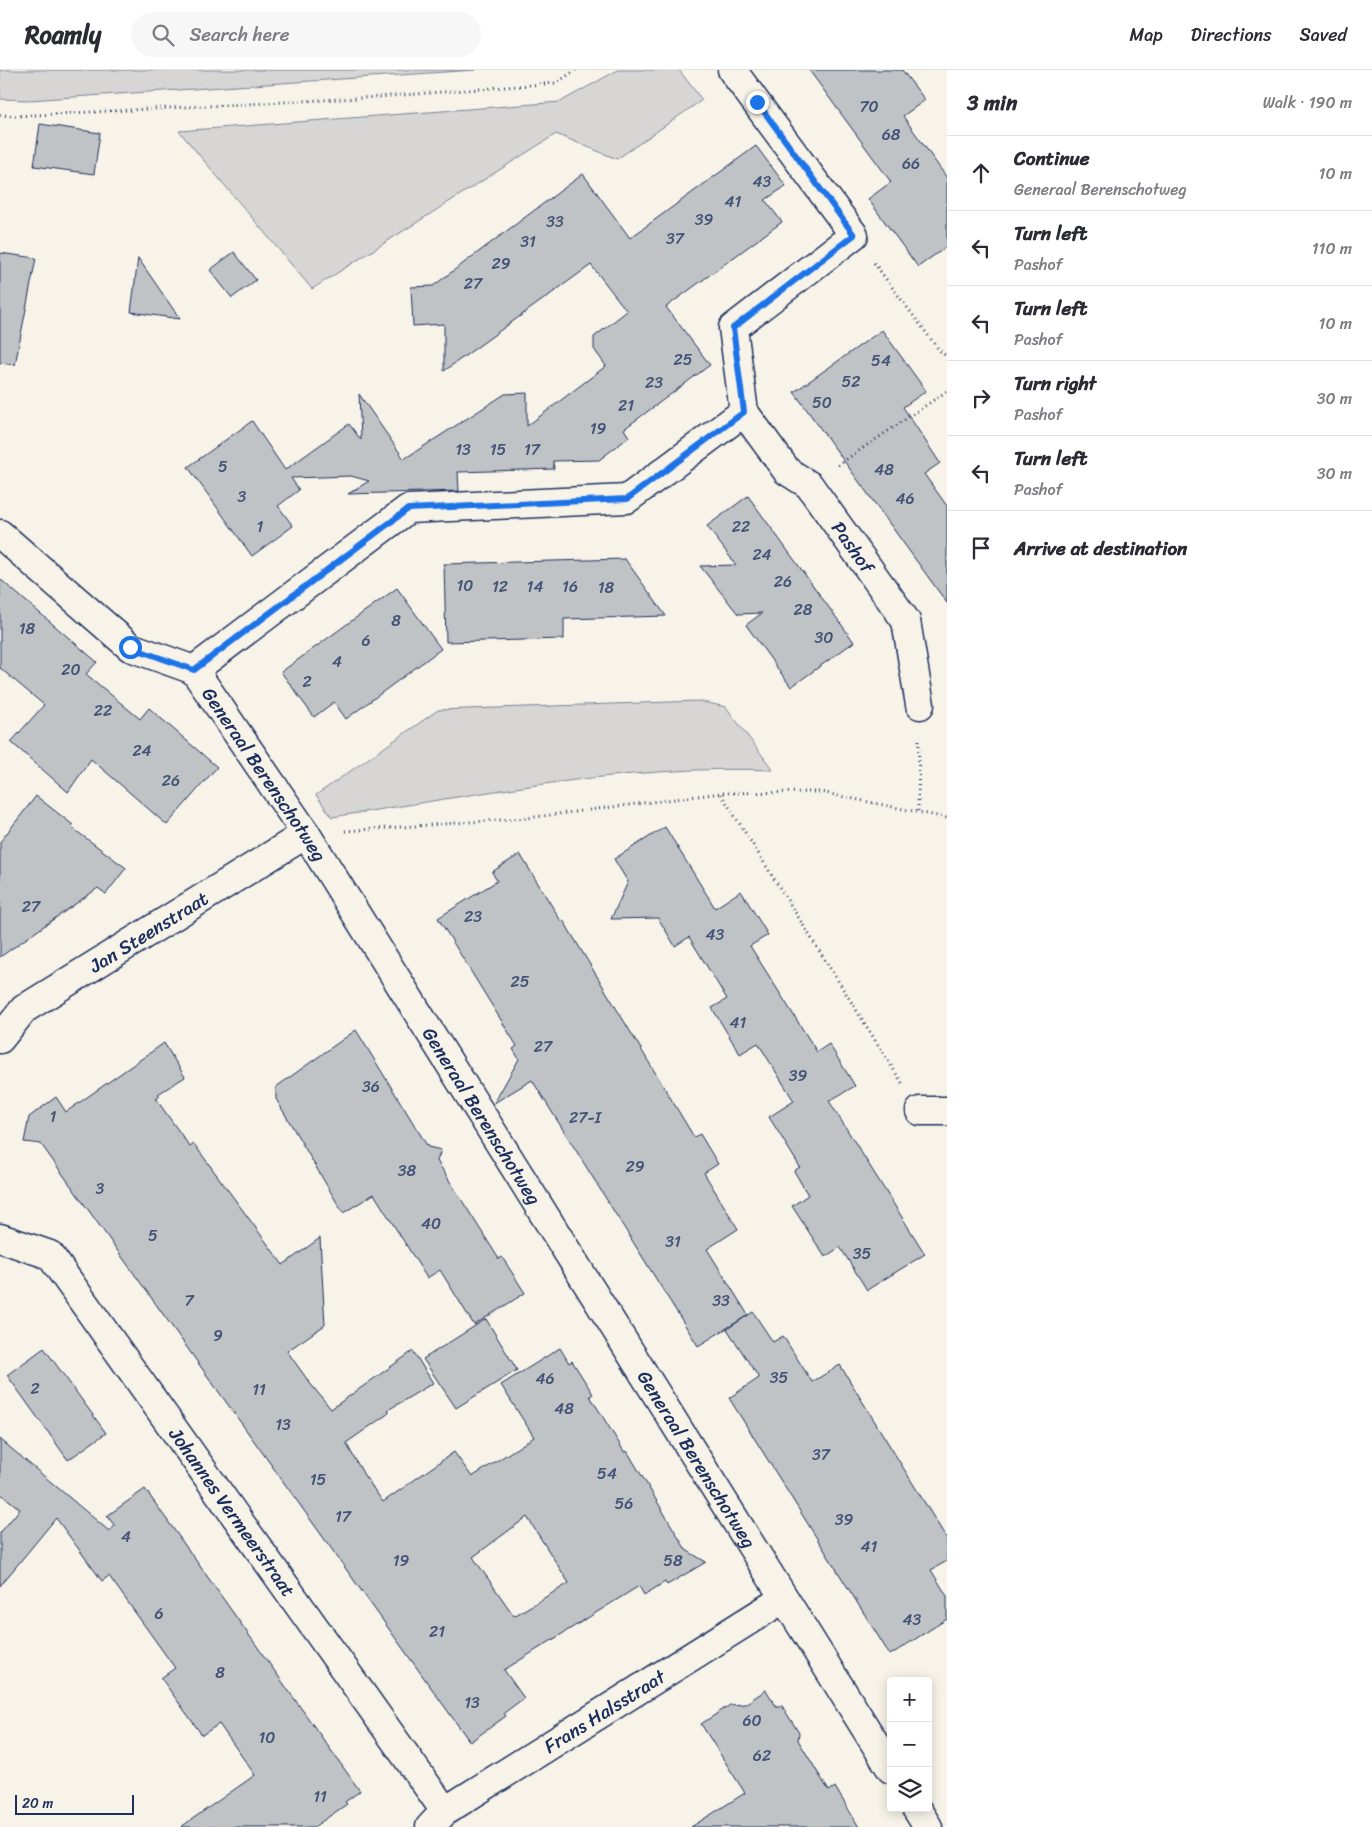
<!DOCTYPE html>
<html lang="en">
<head>
<meta charset="utf-8">
<style>
  :root { --surface:#fff; --page:#f7f7f7; --text:#2b2b33; --muted:#7c7c81; --line:#e1e1e2 }
  body { margin:0; font-family:Sriracha,sans-serif; background:var(--page); color:var(--text) }
  .controls { position:absolute; right:15px; bottom:15px; display:grid; overflow:hidden; border-radius:5px; box-shadow:0 2px 12px #0003 }
  .controls button { width:45px; height:45px; display:grid; place-items:center; padding:0; border:0; border-bottom:1px solid var(--line); background:var(--surface); color:var(--text); font:25px sans-serif }
  .scale { position:absolute; left:15px; bottom:12px; width:119px; box-sizing:border-box; padding-left:5px; border:2px solid #1b2f5e; border-top:0; font-size:14px; line-height:18px; white-space:nowrap; color:#1b2f5e; -webkit-text-stroke:4px #f7f3e8; paint-order:stroke }
  .stop { position:absolute; width:15px; height:15px; margin:-11px; border:4px solid #1a73e8; border-radius:50%; background:#fff }
  .stop.end { background:#1a73e8; border-color:#fff; box-shadow:0 1px 5px #0008 }
  .list { margin:0; padding:0; list-style:none }
  h2 { display:flex; justify-content:space-between; align-items:center; height:65px; margin:0; padding:0 20px; font-size:21px }
  h2 small { font-size:16px; font-weight:400; color:var(--muted) }
  .list li { display:grid; grid-template-columns:32px 1fr auto; gap:15px; align-items:center; box-sizing:border-box; height:75px; padding:0 20px; border-top:1px solid var(--line) }
  .list b { display:block; font-size:19px; white-space:nowrap }
  .list p { margin:0; font-size:16px; white-space:nowrap; color:var(--muted) }
  .list em { font-size:16px; font-style:normal; color:var(--muted) }
  .icon { flex:none; width:28px; height:28px; fill:none; stroke:currentColor; stroke-width:2; stroke-linecap:round; stroke-linejoin:round }
  .map { position:relative; flex:none; width:947px; height:1757px; overflow:hidden }
  header { display:flex; align-items:center; gap:30px; box-sizing:border-box; height:70px; padding:0 25px; background:var(--surface); border-bottom:1px solid var(--line) }
  header strong { font-size:24px }
  nav { display:flex; gap:28px; margin-inline-start:auto; font-size:18px }
  .search { width:350px; height:45px; background:var(--page); display:flex; align-items:center; gap:12px; box-sizing:border-box; padding:0 18px; border-radius:28px; color:var(--muted); font-size:19px }
  main { display:flex }
  aside { flex:1; background:var(--surface) }
  .map>svg:first-child { display:block }
  .green { fill:#d7d6d4; stroke:#798299 }
  .building { fill:#c0c3c5; stroke:#1b2f5e; fill-rule:evenodd }
  .lines { fill:none; stroke-linecap:round; stroke-linejoin:round }
  .minor-casing { stroke:#1b2f5e; stroke-width:31 }
  .path { stroke:#1b2f5e; stroke-width:3; stroke-dasharray:1 4; stroke-linecap:butt }
  .minor { stroke:#f7f3e8; stroke-width:28 }
  .route { stroke:#1a73e8; stroke-width:6 }
  .labels { text-anchor:middle; stroke-width:5; stroke-linejoin:round; paint-order:stroke }
  .number-label { font-size:16px; fill:#445478 }
  .street-label { font-size:19px; fill:#1b2f5e; stroke:#f7f3e8 }
</style>
</head>
<body>
<header>
<strong>Roamly</strong>
<div class="search"><svg class="icon" aria-label="search" viewBox="0 0 24 24"><circle cx="10" cy="10" r="6"/><path d="M15 15l6 6"/></svg>Search here</div>
<nav><a>Map</a><a>Directions</a><a>Saved</a></nav>
</header>
<main>
<div class="map">
<svg width="947" height="1757" viewBox="0 0 947 1757">
  <rect width="100%" height="100%" fill="#f7f3e8"/>
  <filter id="ink" filterUnits="userSpaceOnUse"><feTurbulence type="fractalNoise" baseFrequency=".02" numOctaves="2"/><feDisplacementMap in="SourceGraphic" scale="10" xChannelSelector="R" yChannelSelector="G"/><feConvolveMatrix kernelMatrix="1 2 1 2 8 2 1 2 1" color-interpolation-filters="sRGB"/></filter>
  <g filter="url(#ink)">
    <path class="green" d="M0 0H475L29 30 0 29Z
      M618 0H679L702 30 617 89 556 64 312 219 179 61 560 32Z
      M699 631 726 637 773 700C625 694 477 725 332 747L316 725 438 640Z"/>
    <path class="building" d="M809 0H902L925 30 903 46 947 108V176L918 197 868 129 891 112Z
      M40 54 100 63 94 104 34 96Z
      M756 76 786 116 765 130 782 152 666 237 710 295 624 359 629 367 599 390 553 391 554 399 458 402 459 421 348 424 369 411 351 406 291 408 299 420 278 436 293 456 252 486 188 397 252 351 285 400 349 354 361 370 359 324 404 389 505 324 527 323V356L606 296 594 279V267L627 241 591 195 444 301V254L413 256 411 217 433 216 583 104 630 168Z
      M234 182 256 210 232 228 210 200Z
      M0 183 36 188 15 295 0 293Z
      M138 188 180 249 131 242Z
      M882 260 926 321 903 337 940 393 924 404 947 436V533L794 322Z
      M748 426 854 572 791 617 746 555 762 543 738 544 700 496 736 495 707 456Z
      M625 489 666 546 564 549V569L446 572 444 494Z
      M0 509 97 592 86 604 140 649 149 638 217 697 167 755 91 689 68 722 11 672 44 635 0 598Z
      M397 518 441 579 346 649 334 632 314 647 281 602Z
      M36 726 73 755 71 757 126 798 106 824 98 818 0 887V772Z
      M665 757 715 838 741 821 768 865 750 876 817 982 829 974 855 1016 829 1031 925 1184 867 1220 840 1177 825 1187 792 1136 808 1125 794 1101 800 1097 769 1047 794 1031 758 973 740 984 712 938 727 929 689 867 675 876 658 848 611 849 628 812 614 789Z
      M520 784 561 851 563 850 694 1067 700 1064 718 1094 704 1103 738 1159 707 1179 748 1245 698 1276 532 1010 494 1033 519 989 513 979 517 976 438 848 497 811 492 802Z
      M356 960 428 1077 441 1080 437 1091 499 1189 502 1187 525 1223 474 1255 440 1200 427 1208 374 1124 343 1143 276 1029V1017Z
      M164 973 185 1007 158 1024 160 1026 156 1029 190 1077 194 1074 283 1195 320 1168 325 1255 287 1281 309 1312 331 1339 413 1281 433 1313 388 1340 389 1343 346 1373 364 1405 383 1432 454 1382 472 1407 534 1367 501 1315 560 1278 569 1293 572 1291 593 1324 590 1326 625 1383 627 1381 686 1480 706 1492 667 1515 665 1512 644 1525 639 1516 504 1600 524 1628 504 1643 506 1646 470 1672 41 1074 24 1072 29 1047 56 1027 66 1042ZM527 1447 569 1513 514 1546 473 1487Z
      M753 1242 773 1272 783 1266 812 1312 840 1295 947 1469V1491L931 1500 947 1526V1549L890 1585 729 1328 759 1308 727 1259Z
      M486 1249 517 1300 456 1338 423 1289Z
      M44 1278 106 1363 68 1390 7 1305Z
      M0 1369 109 1461 115 1456 107 1446 145 1419 360 1721 345 1732 347 1734 314 1757H181L255 1705 219 1654 202 1665 161 1608 175 1598 109 1506 102 1511 56 1448 0 1516V1463L20 1439 0 1423Z
      M766 1620 776 1636H782L799 1663 798 1670 829 1721 835 1717 859 1757H691L745 1723 701 1654 730 1635 745 1634Z"/>
    <g class="lines">
      <defs>
        <g id="minor">
          <path id="s1" d="M744 342 787 401 809 415 906 551 920 635"/>
          <path id="s2" d="M0 464 130 577 194 600 306 764 891 1699"/>
          <path d="M194 600 408 439 627 429 744 342 733 258 854 165 732 0"/>
          <path id="s3" d="M0 969 24 939 306 764"/>
          <path d="M920 1041H947"/>
          <path id="s4" d="M0 1168 50 1185 445 1741"/>
          <path d="M916 1738 928 1757"/>
          <path id="s5" d="M430 1757 445 1741 783 1529"/>
        </g>
      </defs>
      <use href="#minor" class="minor-casing"/>
      <path class="path" d="M0 45 15 46 378 27 556 13 576 0
        M874 193 939 280 947 287
        M838 395 947 321
        M721 724 902 1013
        M918 741 919 668
        M345 761 527 748 721 723 820 722 947 748"/>
      <use href="#minor" class="minor"/>
    </g>
  </g>
  <g class="lines" filter="url(#ink)">
    <path class="route" d="M130 577 194 600 408 439 627 429 744 342 733 258 854 165 757 32"/>
  </g>
  <g class="labels">
    <g class="number-label">
      <text x="869" y="42">70</text>
      <text x="891" y="70">68</text>
      <text x="911" y="99">66</text>
      <text x="762" y="117">43</text>
      <text x="733" y="137">41</text>
      <text x="704" y="155">39</text>
      <text x="555" y="157">33</text>
      <text x="675" y="174">37</text>
      <text x="528" y="177">31</text>
      <text x="501" y="199">29</text>
      <text x="473" y="219">27</text>
      <text x="683" y="295">25</text>
      <text x="881" y="296">54</text>
      <text x="851" y="317">52</text>
      <text x="654" y="318">23</text>
      <text x="822" y="338">50</text>
      <text x="626" y="341">21</text>
      <text x="598" y="364">19</text>
      <text x="463" y="385">13</text>
      <text x="498" y="385">15</text>
      <text x="532" y="385">17</text>
      <text x="223" y="402">5</text>
      <text x="884" y="405">48</text>
      <text x="242" y="432">3</text>
      <text x="905" y="434">46</text>
      <text x="260" y="462">1</text>
      <text x="741" y="462">22</text>
      <text x="762" y="490">24</text>
      <text x="783" y="517">26</text>
      <text x="465" y="521">10</text>
      <text x="500" y="522">12</text>
      <text x="535" y="522">14</text>
      <text x="570" y="522">16</text>
      <text x="606" y="523">18</text>
      <text x="803" y="545">28</text>
      <text x="396" y="556">8</text>
      <text x="27" y="564">18</text>
      <text x="824" y="573">30</text>
      <text x="366" y="576">6</text>
      <text x="337" y="597">4</text>
      <text x="71" y="605">20</text>
      <text x="307" y="617">2</text>
      <text x="103" y="646">22</text>
      <text x="142" y="686">24</text>
      <text x="171" y="716">26</text>
      <text x="31" y="842">27</text>
      <text x="473" y="852">23</text>
      <text x="715" y="870">43</text>
      <text x="520" y="917">25</text>
      <text x="738" y="958">41</text>
      <text x="543" y="982">27</text>
      <text x="798" y="1011">39</text>
      <text x="371" y="1022">36</text>
      <text x="53" y="1052">1</text>
      <text x="585" y="1053">27-I</text>
      <text x="635" y="1102">29</text>
      <text x="407" y="1106">38</text>
      <text x="100" y="1124">3</text>
      <text x="431" y="1159">40</text>
      <text x="153" y="1171">5</text>
      <text x="673" y="1177">31</text>
      <text x="862" y="1189">35</text>
      <text x="189" y="1236">7</text>
      <text x="721" y="1236">33</text>
      <text x="218" y="1271">9</text>
      <text x="779" y="1313">35</text>
      <text x="545" y="1314">46</text>
      <text x="35" y="1324">2</text>
      <text x="259" y="1325">11</text>
      <text x="564" y="1344">48</text>
      <text x="283" y="1360">13</text>
      <text x="821" y="1390">37</text>
      <text x="607" y="1409">54</text>
      <text x="318" y="1415">15</text>
      <text x="624" y="1439">56</text>
      <text x="343" y="1452">17</text>
      <text x="844" y="1455">39</text>
      <text x="126" y="1472">4</text>
      <text x="869" y="1482">41</text>
      <text x="401" y="1496">19</text>
      <text x="673" y="1496">58</text>
      <text x="159" y="1549">6</text>
      <text x="912" y="1555">43</text>
      <text x="437" y="1567">21</text>
      <text x="220" y="1608">8</text>
      <text x="472" y="1638">13</text>
      <text x="752" y="1656">60</text>
      <text x="267" y="1673">10</text>
      <text x="762" y="1691">62</text>
      <text x="320" y="1732">11</text>
    </g>
    <g class="street-label">
      <text dy="7" stroke="none"><textPath href="#s1" startOffset="175">Pashof</textPath></text>
      <text dy="7" stroke="none"><textPath href="#s2" startOffset="366">Generaal Berenschotweg</textPath></text>
      <text dy="7" stroke="none"><textPath href="#s3" startOffset="185">Jan Steenstraat</textPath></text>
      <text dy="7" stroke="none"><textPath href="#s2" startOffset="771">Generaal Berenschotweg</textPath></text>
      <text dy="7" stroke="none"><textPath href="#s2" startOffset="1176">Generaal Berenschotweg</textPath></text>
      <text dy="7" stroke="none"><textPath href="#s4" startOffset="368">Johannes Vermeerstraat</textPath></text>
      <text dy="7" stroke="none"><textPath href="#s5" startOffset="210">Frans Halsstraat</textPath></text>
    </g>
  </g>
</svg>
<div class="controls">
<button>+</button>
<button>−</button>
<button><svg class="icon" aria-label="layers" viewBox="0 0 24 24"><path d="M12 4l9 5-9 5-9-5zM3 14l9 5 9-5"/></svg></button>
</div>
<div class="scale">20 m</div>
<div class="stop" style="left:130px;top:577px"></div>
<div class="stop end" style="left:757px;top:32px"></div>
</div>
<aside>
<h2>3 min<small>Walk · 190 m</small></h2>
<ul class="list">
<li><svg class="icon" aria-label="ahead" viewBox="0 0 24 24"><path d="M12 20V5M6 11l6-6 6 6"/></svg><div><b>Continue</b><p>Generaal Berenschotweg</p></div><em>10 m</em></li>
<li><svg class="icon" aria-label="left" viewBox="0 0 24 24"><path d="M17 20v-9H6M10 6l-5 5 5 5"/></svg><div><b>Turn left</b><p>Pashof</p></div><em>110 m</em></li>
<li><svg class="icon" aria-label="left" viewBox="0 0 24 24"><path d="M17 20v-9H6M10 6l-5 5 5 5"/></svg><div><b>Turn left</b><p>Pashof</p></div><em>10 m</em></li>
<li><svg class="icon" aria-label="right" viewBox="0 0 24 24"><path d="M7 20v-9h11M14 6l5 5-5 5"/></svg><div><b>Turn right</b><p>Pashof</p></div><em>30 m</em></li>
<li><svg class="icon" aria-label="left" viewBox="0 0 24 24"><path d="M17 20v-9H6M10 6l-5 5 5 5"/></svg><div><b>Turn left</b><p>Pashof</p></div><em>30 m</em></li>
<li><svg class="icon" aria-label="arrive" viewBox="0 0 24 24"><path d="M6 21V4h12l-3 4 3 4H6"/></svg><div><b>Arrive at destination</b></div></li>
</ul>
</aside>
</main>
</body>
</html>
